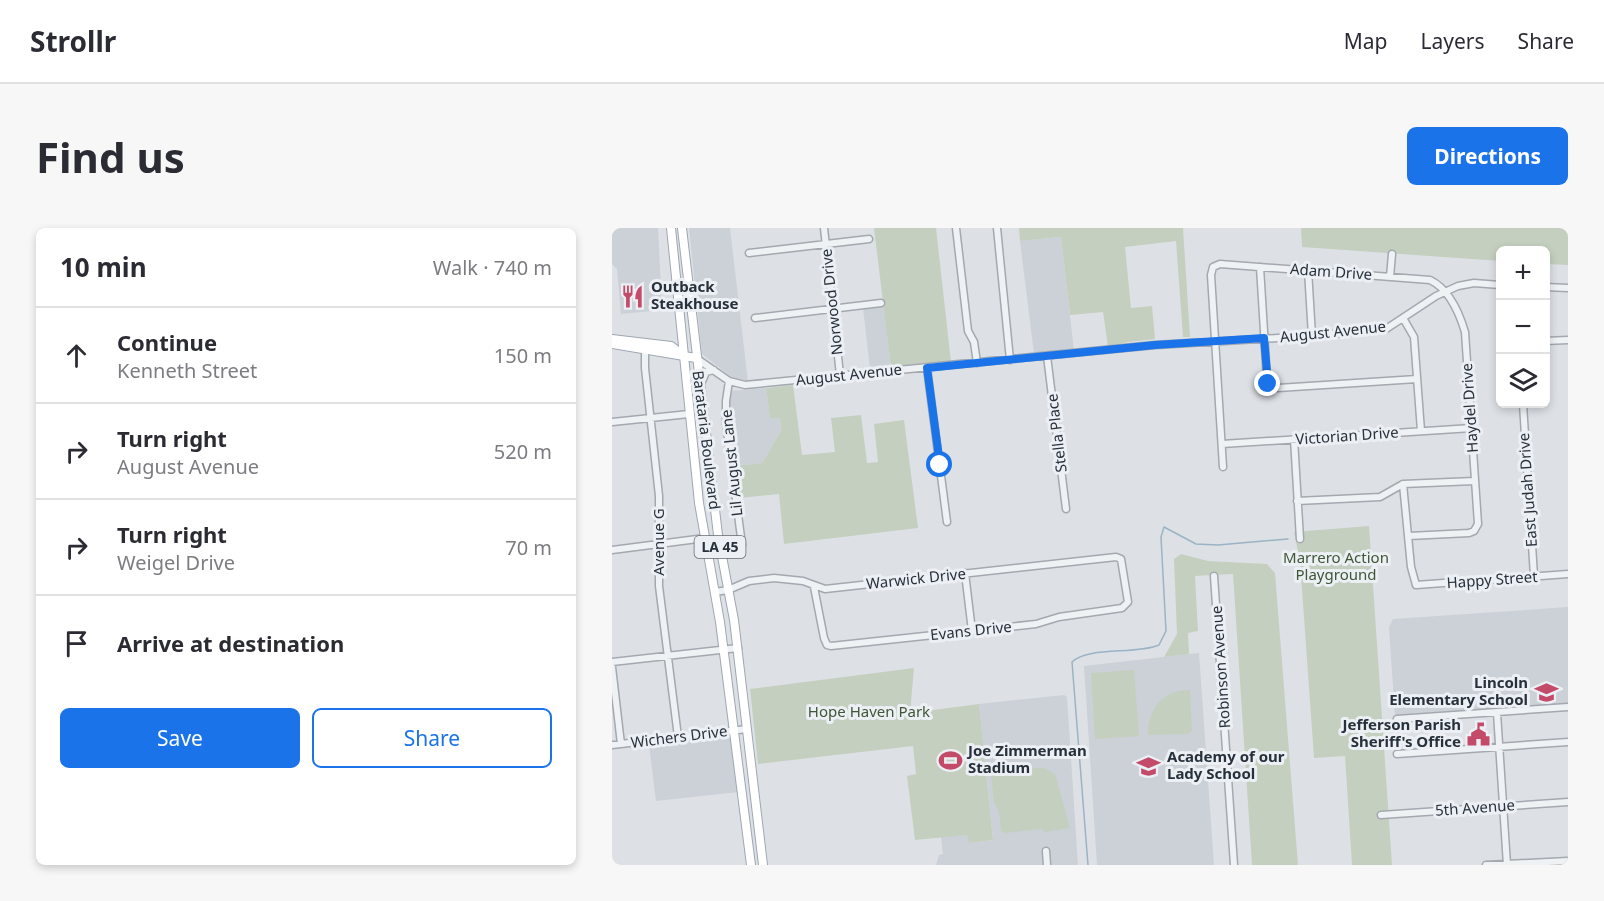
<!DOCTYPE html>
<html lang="en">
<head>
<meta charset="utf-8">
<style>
  :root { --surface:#fff; --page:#f7f7f7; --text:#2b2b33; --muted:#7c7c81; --line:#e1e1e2; --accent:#1a73e8 }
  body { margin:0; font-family:"Noto Sans",sans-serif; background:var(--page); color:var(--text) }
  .controls { position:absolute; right:18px; top:18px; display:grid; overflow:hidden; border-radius:9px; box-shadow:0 3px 9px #0003 }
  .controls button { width:54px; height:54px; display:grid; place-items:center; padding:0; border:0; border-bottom:2px solid var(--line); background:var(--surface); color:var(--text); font:30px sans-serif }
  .stop { position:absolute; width:18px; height:18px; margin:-14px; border:4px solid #1a73e8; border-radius:50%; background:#fff }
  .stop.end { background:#1a73e8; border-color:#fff; box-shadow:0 2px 6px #0008 }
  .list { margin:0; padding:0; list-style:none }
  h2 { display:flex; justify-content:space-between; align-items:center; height:78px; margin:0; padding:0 24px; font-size:26px }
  h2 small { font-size:20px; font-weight:400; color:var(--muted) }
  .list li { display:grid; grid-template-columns:39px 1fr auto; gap:18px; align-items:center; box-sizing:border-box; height:96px; padding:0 24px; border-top:2px solid var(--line) }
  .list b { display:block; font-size:22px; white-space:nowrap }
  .list p { margin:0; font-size:20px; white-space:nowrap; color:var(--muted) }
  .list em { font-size:20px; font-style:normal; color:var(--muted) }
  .actions { display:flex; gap:12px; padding:18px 24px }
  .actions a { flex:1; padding:14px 0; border:2px solid var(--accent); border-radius:9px; text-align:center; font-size:21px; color:var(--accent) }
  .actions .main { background:var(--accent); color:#fff }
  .icon { flex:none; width:33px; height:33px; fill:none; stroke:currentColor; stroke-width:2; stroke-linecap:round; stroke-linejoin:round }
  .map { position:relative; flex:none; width:956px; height:637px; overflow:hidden; border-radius:9px }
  header { display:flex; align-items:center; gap:36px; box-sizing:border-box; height:84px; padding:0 30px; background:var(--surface); border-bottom:2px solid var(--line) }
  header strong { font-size:28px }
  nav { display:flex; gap:33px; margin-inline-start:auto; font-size:21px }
  .intro { display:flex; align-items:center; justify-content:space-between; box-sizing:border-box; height:144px; padding:0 36px }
  h1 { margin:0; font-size:42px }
  .button { padding:15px 27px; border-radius:9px; background:var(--accent); color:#fff; font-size:21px; font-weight:700 }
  main { display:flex; gap:36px; padding:0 36px }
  aside { flex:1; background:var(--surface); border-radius:9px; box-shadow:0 3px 9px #0003 }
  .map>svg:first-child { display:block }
  .built { fill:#cbd1d7 }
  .green { fill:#c5cfbf }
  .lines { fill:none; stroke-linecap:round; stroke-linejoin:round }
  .stream { stroke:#9bb3c4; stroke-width:1.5 }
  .minor-casing { stroke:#a3a9af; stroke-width:9 }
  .major-casing { stroke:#9ea7b1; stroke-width:10 }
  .minor { stroke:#eff2f5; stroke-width:6 }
  .major { stroke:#fff; stroke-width:8 }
  .route { stroke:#1a73e8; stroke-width:8 }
  .labels { text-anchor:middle; stroke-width:6; stroke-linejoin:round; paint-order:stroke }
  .shield { fill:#ecf0f4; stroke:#636a72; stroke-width:1.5 }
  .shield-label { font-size:14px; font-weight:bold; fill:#28313b }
  .street-label { font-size:15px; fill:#28313b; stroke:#ecf0f4 }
  .poi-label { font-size:15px; font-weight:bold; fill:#28313b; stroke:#ecf0f4; text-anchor:start }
  .park-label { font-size:15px; fill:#405636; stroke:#ecf0f4 }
</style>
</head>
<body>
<header>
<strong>Strollr</strong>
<nav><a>Map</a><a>Layers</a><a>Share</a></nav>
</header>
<div class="intro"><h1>Find us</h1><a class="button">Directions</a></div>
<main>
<aside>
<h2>10 min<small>Walk · 740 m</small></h2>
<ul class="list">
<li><svg class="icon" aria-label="ahead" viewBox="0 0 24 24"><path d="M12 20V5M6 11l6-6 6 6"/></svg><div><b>Continue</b><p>Kenneth Street</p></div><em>150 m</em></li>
<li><svg class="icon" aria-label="right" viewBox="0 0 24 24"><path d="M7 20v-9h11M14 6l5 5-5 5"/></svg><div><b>Turn right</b><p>August Avenue</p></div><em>520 m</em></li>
<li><svg class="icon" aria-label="right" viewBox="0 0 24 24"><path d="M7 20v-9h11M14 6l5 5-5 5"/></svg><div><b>Turn right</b><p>Weigel Drive</p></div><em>70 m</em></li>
<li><svg class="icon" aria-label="arrive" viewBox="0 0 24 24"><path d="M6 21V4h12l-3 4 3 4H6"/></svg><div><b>Arrive at destination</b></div></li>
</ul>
<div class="actions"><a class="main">Save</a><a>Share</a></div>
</aside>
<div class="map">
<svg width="956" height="637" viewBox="0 0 956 637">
  <rect width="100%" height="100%" fill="#dde1e6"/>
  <path class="built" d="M0 0H46L50 82 9 86 5 41 0 36Z
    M77 0H118L136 154 122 151 90 126Z
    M449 9 462 123 422 126 408 13Z
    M272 78 279 140 258 141 251 80Z
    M154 160 158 190 168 189 169 203 150 235 123 238 118 205 117 163Z
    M956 379V478L783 489 777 399 781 391Z
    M587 425 602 637H485L472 438Z
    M452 467 455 469 466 637H324L327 627 331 626 329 609 356 606 357 615 381 612 367 476Z
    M118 510 126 564 44 573 37 517Z"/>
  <path class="green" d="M262 0H324L339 134 279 140Z
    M407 0H571L578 109H571L564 13 513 19 519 80 540 78 543 111 516 114 496 119 491 84 458 87 449 9 408 13Z
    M689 0H956V37L934 36 933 22H888V33L690 19Z
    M181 157 190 227 223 224 219 190 249 187 255 235 266 234 262 196 292 192 306 300 172 316 167 266 127 270 123 238 150 235 169 203 168 190H158L154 160Z
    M757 298 780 637H740L733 528 702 530 688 333 682 304Z
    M569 326 596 333 655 336 663 345 686 637H640L621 346 583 348 586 403 576 405 577 426 552 429 565 406 562 331Z
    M302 440 298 485 367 476 381 612 357 615 355 607 303 612 295 548 304 546 301 518 146 536 138 461Z
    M522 442 527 508 483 511 479 445Z
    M578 462 580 503 576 506 536 507C536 481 550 462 578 462Z
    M378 539 432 540 443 546 458 600 433 604 429 601 393 605 389 603 387 584 382 574Z"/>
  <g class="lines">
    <path class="stream" d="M476 637 460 434C476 418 524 427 547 417L554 403 549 309 552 299 584 316 606 317 676 311"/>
    <defs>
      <path id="minor" d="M212 0 228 147
        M344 0 356 103 362 114 365 135
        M385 0 398 132
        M137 25 257 11
        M648 39 655 152 659 159 666 160 805 151
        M696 42 700 108
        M778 49 780 26
        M933 59 956 60
        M143 90 269 75
        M791 90 802 109 809 203
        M933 113 956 112
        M33 120V140L47 268V358L66 509
        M435 128 454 281
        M84 130 117 153 133 157 543 117 700 108 774 101 824 68 846 58 862 55 888 57
        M315 140 335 294
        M117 153 114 173V195L130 317
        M89 156 94 144 102 142
        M911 176 922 348
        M0 194 77 186
        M682 211 688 311
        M610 216 860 200
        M611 239 599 47 601 39 608 36 818 52C837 61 847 84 853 104L866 296 862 303 857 305 797 308
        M791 256 799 339 804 357 956 346
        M685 273 768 269 791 256 862 253
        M0 322 93 310
        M353 345 360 403
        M602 348 622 637
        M103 364 116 362 137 353 162 350 191 353 213 361 504 329 509 331 516 374 510 380 447 389 424 396 219 418 215 417 212 410 202 359
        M0 434 126 420
        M0 439 9 516
        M885 485 895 637
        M785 491 956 479
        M0 517 135 501
        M785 526 956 514
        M769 587 956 574
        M434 623 435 637
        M874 637 956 633"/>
      <path id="major" d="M59 0 87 275 108 394 139 637
        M70 0 106 307 122 392 151 637
        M0 111 59 118 68 125
        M0 116 84 130"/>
    </defs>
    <use href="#minor" class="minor-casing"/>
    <use href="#major" class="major-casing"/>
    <use href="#minor" class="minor"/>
    <use href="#major" class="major"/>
  </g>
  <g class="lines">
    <path class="route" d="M328 237 315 140 543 117 652 110 656 156"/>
  </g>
  <defs>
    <symbol id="restaurant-bare" viewBox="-9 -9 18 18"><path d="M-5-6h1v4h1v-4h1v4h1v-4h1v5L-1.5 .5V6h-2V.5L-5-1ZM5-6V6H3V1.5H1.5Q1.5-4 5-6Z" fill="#c34a69" stroke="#ecf0f4" stroke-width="2.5" paint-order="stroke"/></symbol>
    <symbol id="school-bare" viewBox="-9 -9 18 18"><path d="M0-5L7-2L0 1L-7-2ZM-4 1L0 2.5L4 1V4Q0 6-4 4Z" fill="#c34a69" stroke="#ecf0f4" stroke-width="2.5" paint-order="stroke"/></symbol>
    <symbol id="civic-bare" viewBox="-9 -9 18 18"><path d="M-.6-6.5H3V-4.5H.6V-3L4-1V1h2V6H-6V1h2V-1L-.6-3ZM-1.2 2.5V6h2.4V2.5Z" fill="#c34a69" stroke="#ecf0f4" stroke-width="2.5" paint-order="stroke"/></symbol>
    <symbol id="stadium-bare" viewBox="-9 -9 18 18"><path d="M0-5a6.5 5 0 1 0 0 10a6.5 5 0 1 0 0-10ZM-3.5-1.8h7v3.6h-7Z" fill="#c34a69" stroke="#ecf0f4" stroke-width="2.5" paint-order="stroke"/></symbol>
  </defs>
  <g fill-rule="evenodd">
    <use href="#restaurant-bare" x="4" y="52" width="33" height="33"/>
    <use href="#school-bare" x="918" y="448" width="33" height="33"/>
    <use href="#civic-bare" x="850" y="490" width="33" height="33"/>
    <use href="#stadium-bare" x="322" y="516" width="33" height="33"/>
    <use href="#school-bare" x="520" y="522" width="33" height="33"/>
  </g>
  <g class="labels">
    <rect class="shield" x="82.5" y="308" width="51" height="22" rx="4.5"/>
    <g class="shield-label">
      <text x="108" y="324">LA 45</text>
    </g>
    <g class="street-label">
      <text transform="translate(719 44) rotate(4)" y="5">Adam Drive</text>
      <text transform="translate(220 74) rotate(-96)" y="5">Norwood Drive</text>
      <text transform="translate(721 104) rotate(-6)" y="5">August Avenue</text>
      <text transform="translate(237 147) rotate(-6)" y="5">August Avenue</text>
      <text transform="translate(858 180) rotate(-94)" y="5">Haydel Drive</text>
      <text transform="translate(445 205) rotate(-97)" y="5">Stella Place</text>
      <text transform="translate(735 208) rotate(-4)" y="5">Victorian Drive</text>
      <text transform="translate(94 212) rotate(83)" y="5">Barataria Boulevard</text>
      <text transform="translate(120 235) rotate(-96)" y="5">Lil August Lane</text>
      <text transform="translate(916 262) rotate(-94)" y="5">East Judah Drive</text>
      <text transform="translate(47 314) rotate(-90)" y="5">Avenue G</text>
      <text transform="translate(304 351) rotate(-6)" y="5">Warwick Drive</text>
      <text transform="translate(880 352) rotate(-4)" y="5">Happy Street</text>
      <text transform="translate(359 403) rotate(-6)" y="5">Evans Drive</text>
      <text transform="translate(609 439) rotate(-94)" y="5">Robinson Avenue</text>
      <text transform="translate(67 509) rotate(-7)" y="5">Wichers Drive</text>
      <text transform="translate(863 580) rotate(-4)" y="5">5th Avenue</text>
    </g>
    <g class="poi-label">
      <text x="39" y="64">Outback<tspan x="39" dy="17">Steakhouse</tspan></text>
      <text x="916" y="460" text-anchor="end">Lincoln<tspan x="916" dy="17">Elementary School</tspan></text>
      <text x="849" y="502" text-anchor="end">Jefferson Parish<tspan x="849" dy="17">Sheriff's Office</tspan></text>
      <text x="356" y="528">Joe Zimmerman<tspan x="356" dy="17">Stadium</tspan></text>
      <text x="555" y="534">Academy of our<tspan x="555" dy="17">Lady School</tspan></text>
    </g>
    <g class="park-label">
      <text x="724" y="335">Marrero Action<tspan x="724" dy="17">Playground</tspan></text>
      <text x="257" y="489">Hope Haven Park</text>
    </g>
  </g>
</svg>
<div class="controls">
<button>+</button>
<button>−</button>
<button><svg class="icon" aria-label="layers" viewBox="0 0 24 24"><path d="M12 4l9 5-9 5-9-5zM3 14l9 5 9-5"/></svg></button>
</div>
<div class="stop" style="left:328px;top:237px"></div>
<div class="stop end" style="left:656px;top:156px"></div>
</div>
</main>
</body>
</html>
